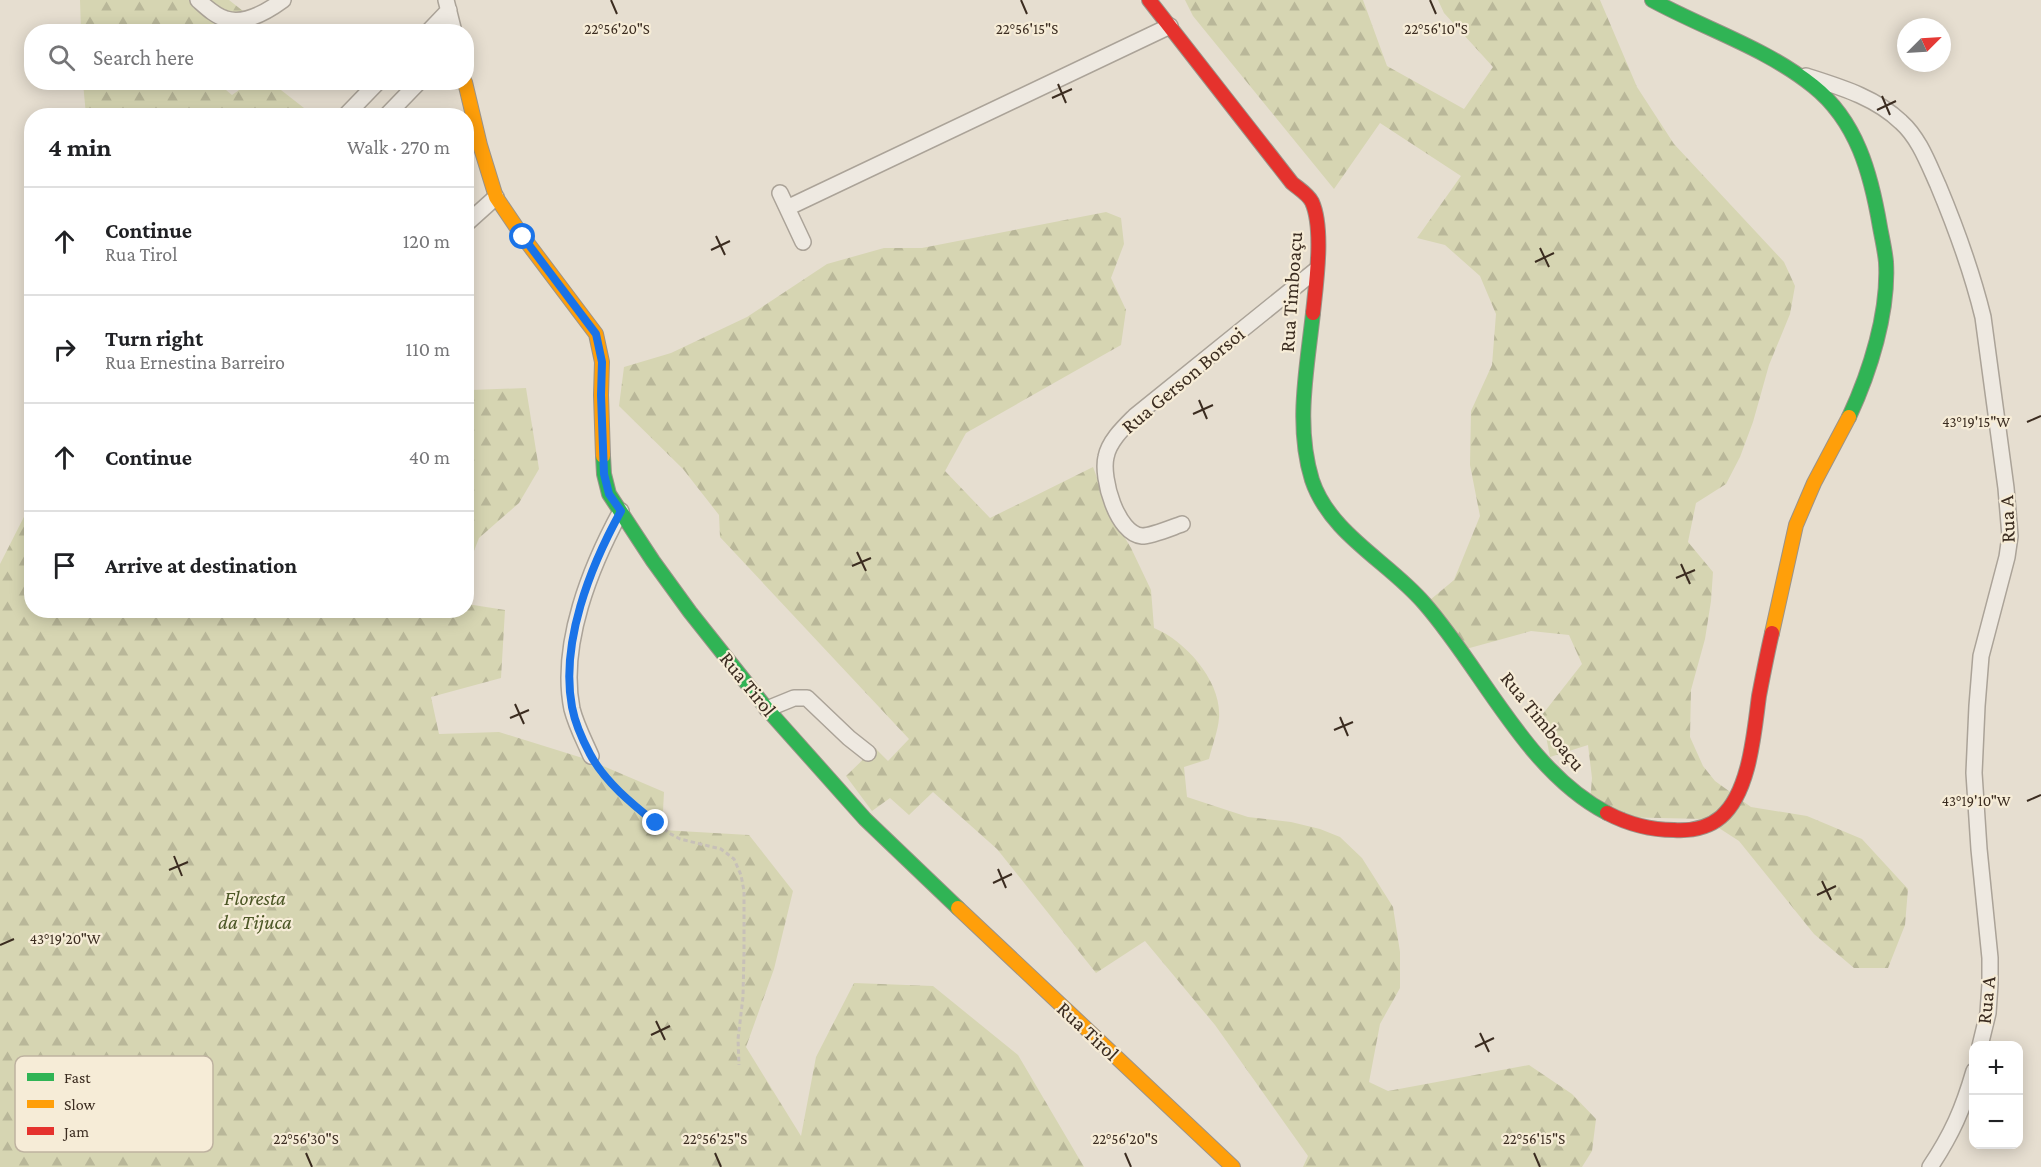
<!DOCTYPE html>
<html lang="en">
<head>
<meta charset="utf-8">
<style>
  :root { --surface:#fff; --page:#f6f6f6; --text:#202124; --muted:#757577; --line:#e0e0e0 }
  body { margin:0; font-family:"Crimson Pro",serif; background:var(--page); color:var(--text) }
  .controls { position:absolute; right:18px; bottom:18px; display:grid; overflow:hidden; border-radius:12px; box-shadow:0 3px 15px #0003 }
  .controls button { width:54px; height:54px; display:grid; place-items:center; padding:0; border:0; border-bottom:2px solid var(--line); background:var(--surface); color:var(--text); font:30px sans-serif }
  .compass { position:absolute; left:1897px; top:18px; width:54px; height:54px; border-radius:50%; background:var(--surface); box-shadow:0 3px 15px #0003; rotate:66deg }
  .stop { position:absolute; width:18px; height:18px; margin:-14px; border:4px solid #1a73e8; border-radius:50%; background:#fff }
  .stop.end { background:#1a73e8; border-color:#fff; box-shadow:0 2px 6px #0008 }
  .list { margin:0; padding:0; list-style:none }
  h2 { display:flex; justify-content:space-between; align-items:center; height:78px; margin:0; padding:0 24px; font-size:26px }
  h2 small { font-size:20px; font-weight:400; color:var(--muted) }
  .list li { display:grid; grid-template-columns:39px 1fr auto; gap:18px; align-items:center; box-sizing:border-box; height:108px; padding:0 24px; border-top:2px solid var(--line) }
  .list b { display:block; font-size:22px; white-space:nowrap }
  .list p { margin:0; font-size:20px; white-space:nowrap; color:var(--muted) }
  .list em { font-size:20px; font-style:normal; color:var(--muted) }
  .icon { flex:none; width:33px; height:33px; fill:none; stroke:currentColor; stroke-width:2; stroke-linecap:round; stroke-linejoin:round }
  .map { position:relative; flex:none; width:2041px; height:1167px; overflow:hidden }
  .search { position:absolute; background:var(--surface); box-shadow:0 3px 15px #0003; left:24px; top:24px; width:450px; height:66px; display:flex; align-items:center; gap:15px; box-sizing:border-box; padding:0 21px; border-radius:24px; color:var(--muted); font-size:22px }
  .panel { position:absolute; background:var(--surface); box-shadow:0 3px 15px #0003; left:24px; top:108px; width:450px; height:510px; border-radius:24px }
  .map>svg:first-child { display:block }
  .forest { fill:url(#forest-firs) }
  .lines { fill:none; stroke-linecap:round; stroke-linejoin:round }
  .street-casing { stroke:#aba398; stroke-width:18 }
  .fast-casing { stroke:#9b9388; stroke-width:16 }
  .slow-casing { stroke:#9b9388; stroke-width:16 }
  .jam-casing { stroke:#9b9388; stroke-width:16 }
  .path { stroke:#c7c0b8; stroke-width:3; stroke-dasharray:4.5 3; stroke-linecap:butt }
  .street { stroke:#eee9e1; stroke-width:15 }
  .fast { stroke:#30b455; stroke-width:14 }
  .slow { stroke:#ff9f0a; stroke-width:14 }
  .jam { stroke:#e5322d; stroke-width:14 }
  .route { stroke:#1a73e8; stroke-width:8 }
  .ticks { fill:none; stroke:#3b2c20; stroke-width:2 }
  .labels { text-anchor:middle; stroke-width:4.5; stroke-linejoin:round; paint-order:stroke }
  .street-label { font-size:21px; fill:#3b2c20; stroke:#f6ecd7 }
  .park-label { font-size:21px; font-style:italic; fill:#4c5726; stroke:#f6ecd7 }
  .key { fill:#f6ecd7; stroke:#beb2a0; stroke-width:1.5 }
  .key-label { font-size:16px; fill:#3b2c20 }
  .ticks-label { font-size:15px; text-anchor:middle; fill:#3b2c20; stroke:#f6ecd7; stroke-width:4.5; stroke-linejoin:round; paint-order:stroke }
</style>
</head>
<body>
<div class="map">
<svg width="2041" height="1167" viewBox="0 0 2041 1167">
  <defs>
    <pattern id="forest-firs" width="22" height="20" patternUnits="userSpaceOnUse" patternTransform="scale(1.5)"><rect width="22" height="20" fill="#d6d5b2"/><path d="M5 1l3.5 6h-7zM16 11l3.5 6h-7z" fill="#b9b799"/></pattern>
  </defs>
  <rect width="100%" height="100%" fill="#e6ded0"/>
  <path class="forest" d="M80 0H229L262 26 257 32 81 31Z
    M1185 0H1363L1387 66 1464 109 1493 67 1444 13 1438 0H1600L1637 87 1674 144 1784 262 1795 286 1790 314 1769 365 1753 422 1740 457 1726 484 1696 503 1688 542 1713 572 1711 601 1705 639 1691 690 1690 737 1703 766 1715 781 1751 807 1807 816 1862 839 1908 889 1905 925 1888 968H1854L1814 934 1739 841 1705 819 1615 817 1590 802 1592 778 1588 745 1550 757 1542 715 1582 664 1569 635 1531 631 1466 649 1430 600 1454 580 1480 516 1470 465 1471 411 1492 365 1496 314 1480 276 1445 245 1417 238 1461 176 1380 123 1334 189 1193 16Z
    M83 83H222L220 85 232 95 249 83H272L313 115H86Z
    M1106 212 1121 218 1124 244 1111 278 1126 310 1121 345 966 433 945 471 990 518 1093 467 1110 513 1131 548 1151 590 1154 628C1186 641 1222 682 1219 718 1218 731 1212 746 1209 759L1184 767 1187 797 1248 817 1291 822 1320 829 1340 837 1362 858 1393 907 1400 952V988L1380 1024 1369 1082 1388 1091 1529 1065 1572 1094 1596 1119 1592 1151 1582 1167H1303L1308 1156 1215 1025 1145 941 1096 973 997 849 933 792 909 815 890 798 872 811 846 776 875 748 888 761 909 739 720 537 719 515 683 469 619 406 624 367 671 353 747 317 827 264 884 248H922Z
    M467 383 471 390 526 388 539 469 519 503 479 538 467 569Z
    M31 503 32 610H466L467 604 505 610 501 678 431 697 439 734 499 732 589 760 664 792 662 830 749 835 793 891 774 969 746 1047 801 1136 816 1057 854 983 933 986 1018 1055 1084 1167H0V564Z"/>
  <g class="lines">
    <defs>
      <path id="street" d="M198 0C206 7 215 16 226 19 245 25 268 11 283 0
        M446 0 454 32
        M428 32 449 10
        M1806 76C1840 87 1875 97 1901 122 1919 138 1928 163 1938 185 1956 228 1972 272 1983 317L2006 488 2010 536 2007 557 1981 656 1977 706 1974 773 1979 849 1990 958V984L1988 1013 1980 1046
        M345 116 378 82
        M386 116 419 82
        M780 193 803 242
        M787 208 1170 26
        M466 224 496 197
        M1182 524C1173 527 1152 536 1142 536 1117 534 1101 478 1106 457 1109 441 1124 427 1135 416L1316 270
        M767 709 794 698H807L849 738 868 753
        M591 756C584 740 576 725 572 709 559 644 591 566 621 511
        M1930 1167C1952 1134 1963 1109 1974 1071"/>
      <path id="fast" d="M1652 0C1705 29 1766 48 1813 86 1857 121 1871 174 1880 227 1882 238 1885 251 1886 262 1889 312 1870 372 1849 417
        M1313 313C1307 369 1295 425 1312 480 1330 534 1389 562 1424 603 1483 670 1526 771 1607 813
        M603 456 604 474 609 494 653 561 690 612 767 709 865 819 958 908"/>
      <path id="slow" d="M465 82 480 145 496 197 523 237 596 334 602 362 601 395 603 456
        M1772 633 1796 525 1814 483 1849 417
        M958 908 1233 1167"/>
      <path id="jam" d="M1149 0 1292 183C1299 189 1308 194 1312 202 1324 229 1316 284 1313 313
        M1607 813C1628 824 1650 830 1674 830 1690 831 1708 828 1721 817 1750 792 1754 732 1759 696 1763 675 1767 654 1772 633"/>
    </defs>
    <use href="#street" class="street-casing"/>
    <use href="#fast" class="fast-casing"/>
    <use href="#slow" class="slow-casing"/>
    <use href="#jam" class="jam-casing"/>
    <path class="path" d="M599 767 625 797 669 833 680 839 721 849 734 859 741 875 744 891V952L743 997 738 1039 739 1065"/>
    <use href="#street" class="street"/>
    <use href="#fast" class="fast"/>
    <use href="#slow" class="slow"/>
    <use href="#jam" class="jam"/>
  </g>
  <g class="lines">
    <path class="route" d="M523 237 596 334 602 362 601 395 604 474 609 494 621 511C590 567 560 643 572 707 575 723 582 739 590 754 605 782 632 804 656 823"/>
  </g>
  <path class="ticks" d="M611 0 617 14M1021 0 1027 14M1430 0 1436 14M1058 84 1066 103M1882 96 1890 115M1052 98 1072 89M1877 110 1896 101M716 236 725 255M1540 248 1549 267M711 250 730 241M1535 262 1554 253M1199 400 1207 419M1193 414 1213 405M2027 422 2041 416M857 552 866 571M1681 564 1690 584M852 566 871 558M1676 578 1695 570M515 704 524 724M1340 717 1348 736M510 718 529 710M1334 730 1353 722M2027 801 2041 795M174 856 182 876M998 869 1006 888M169 870 188 862M1822 881 1831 900M993 883 1012 874M1817 895 1836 886M0 945 14 939M656 1021 665 1040M1480 1033 1489 1052M651 1035 670 1026M1475 1047 1494 1038M306 1153 312 1167M715 1153 721 1167M1125 1153 1131 1167M1534 1153 1540 1167"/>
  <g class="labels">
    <g class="street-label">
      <text transform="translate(1291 292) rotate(-86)" y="7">Rua Timboaçu</text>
      <text transform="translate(1183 380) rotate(-40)" y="7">Rua Gerson Borsoi</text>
      <text transform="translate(2007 519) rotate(-92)" y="7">Rua A</text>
      <text transform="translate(748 684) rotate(51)" y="7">Rua Tirol</text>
      <text transform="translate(1543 721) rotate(51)" y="7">Rua Timboaçu</text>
      <text transform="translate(1986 1000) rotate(-84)" y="7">Rua A</text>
      <text transform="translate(1088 1031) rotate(43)" y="7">Rua Tirol</text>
    </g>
    <g class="park-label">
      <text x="255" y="905">Floresta<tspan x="255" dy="24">da Tijuca</tspan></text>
    </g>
  </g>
  <rect x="15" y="1056" width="198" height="96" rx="9" class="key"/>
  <rect x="27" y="1073" width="27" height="8" fill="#30b455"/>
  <rect x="27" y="1100" width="27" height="8" fill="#ff9f0a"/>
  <rect x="27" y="1127" width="27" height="8" fill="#e5322d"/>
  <g class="key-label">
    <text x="64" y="1083">Fast</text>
    <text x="64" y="1110">Slow</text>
    <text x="64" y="1137">Jam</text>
  </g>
  <g class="ticks-label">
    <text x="617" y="34">22°56'20"S</text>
    <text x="1027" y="34">22°56'15"S</text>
    <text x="1436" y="34">22°56'10"S</text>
    <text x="1976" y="427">43°19'15"W</text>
    <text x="1976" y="806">43°19'10"W</text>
    <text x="65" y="944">43°19'20"W</text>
    <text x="306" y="1144">22°56'30"S</text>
    <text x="715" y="1144">22°56'25"S</text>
    <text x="1125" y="1144">22°56'20"S</text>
    <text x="1534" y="1144">22°56'15"S</text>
  </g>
</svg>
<div class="controls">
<button>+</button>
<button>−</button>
</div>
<svg class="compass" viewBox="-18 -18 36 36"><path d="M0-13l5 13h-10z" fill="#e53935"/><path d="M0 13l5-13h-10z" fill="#757577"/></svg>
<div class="stop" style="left:523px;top:237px"></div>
<div class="stop end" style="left:656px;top:823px"></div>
<div class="search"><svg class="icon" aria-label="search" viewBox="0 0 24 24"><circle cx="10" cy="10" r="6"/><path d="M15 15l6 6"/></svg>Search here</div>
<section class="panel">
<h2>4 min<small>Walk · 270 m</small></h2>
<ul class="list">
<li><svg class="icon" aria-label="ahead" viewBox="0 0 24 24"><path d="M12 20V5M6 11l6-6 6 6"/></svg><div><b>Continue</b><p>Rua Tirol</p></div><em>120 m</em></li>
<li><svg class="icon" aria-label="right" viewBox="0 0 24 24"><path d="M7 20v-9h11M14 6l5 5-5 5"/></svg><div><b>Turn right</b><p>Rua Ernestina Barreiro</p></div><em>110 m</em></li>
<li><svg class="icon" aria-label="ahead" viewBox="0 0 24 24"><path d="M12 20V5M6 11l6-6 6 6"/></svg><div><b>Continue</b></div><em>40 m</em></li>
<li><svg class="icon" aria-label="arrive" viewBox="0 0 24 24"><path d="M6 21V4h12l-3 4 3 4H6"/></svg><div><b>Arrive at destination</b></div></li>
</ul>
</section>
</div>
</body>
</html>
